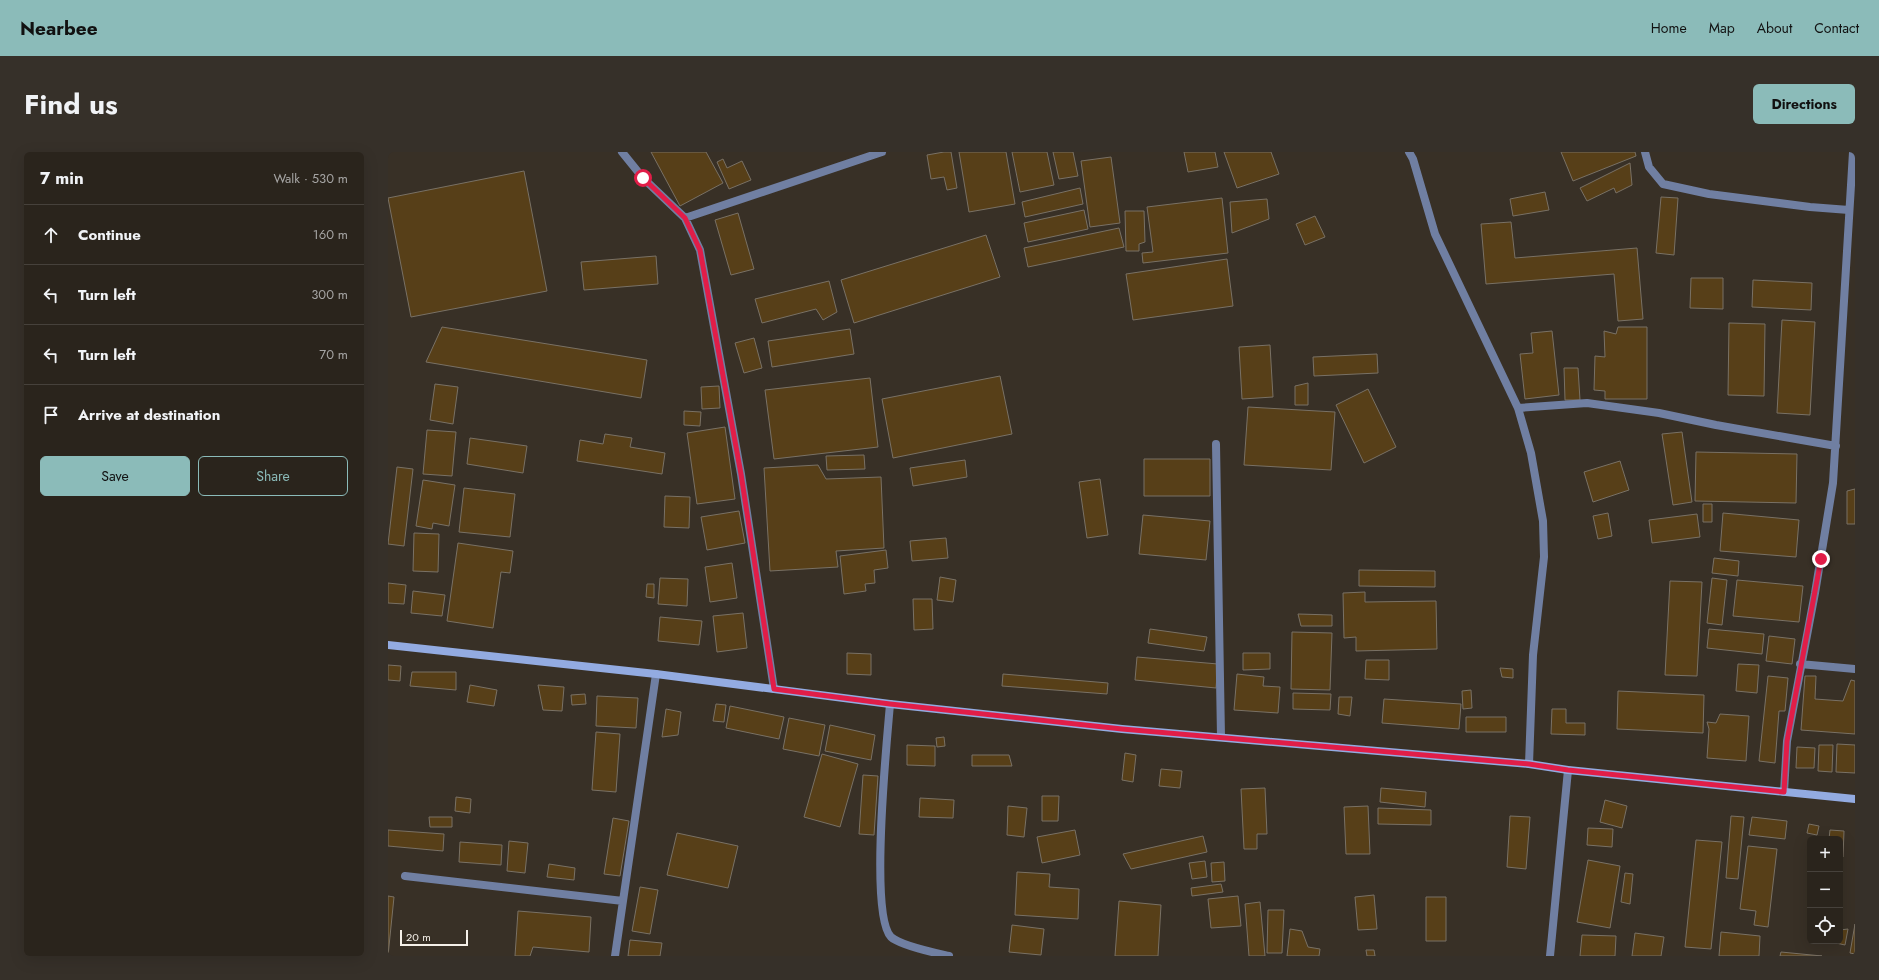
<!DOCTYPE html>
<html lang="en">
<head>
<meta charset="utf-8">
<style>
  :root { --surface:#2a241c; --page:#363029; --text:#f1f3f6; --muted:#a5a4a3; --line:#46413b; --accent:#8bbbb9 }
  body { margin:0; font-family:Jost,sans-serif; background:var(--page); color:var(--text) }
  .controls { position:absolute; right:12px; bottom:12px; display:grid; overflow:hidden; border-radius:6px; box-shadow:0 4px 16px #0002 }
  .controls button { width:36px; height:36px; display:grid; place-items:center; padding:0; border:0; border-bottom:1px solid var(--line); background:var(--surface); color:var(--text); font:20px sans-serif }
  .scale { position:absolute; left:12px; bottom:10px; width:68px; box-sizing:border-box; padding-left:4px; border:2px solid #f5f0e9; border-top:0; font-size:11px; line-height:14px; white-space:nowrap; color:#f5f0e9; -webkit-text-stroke:3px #383026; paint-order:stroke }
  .stop { position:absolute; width:12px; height:12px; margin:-9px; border:3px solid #e11d48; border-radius:50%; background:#fff }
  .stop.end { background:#e11d48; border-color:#fff; box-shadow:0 1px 4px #0008 }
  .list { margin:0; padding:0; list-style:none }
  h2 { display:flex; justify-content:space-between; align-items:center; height:52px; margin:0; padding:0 16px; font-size:17px }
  h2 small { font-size:13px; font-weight:400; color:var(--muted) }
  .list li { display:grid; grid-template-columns:26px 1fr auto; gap:12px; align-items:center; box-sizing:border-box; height:60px; padding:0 16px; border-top:1px solid var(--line) }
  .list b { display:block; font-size:15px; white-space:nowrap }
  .list em { font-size:13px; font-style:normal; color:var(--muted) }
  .actions { display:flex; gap:8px; padding:12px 16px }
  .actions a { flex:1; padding:9px 0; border:1px solid var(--accent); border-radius:6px; text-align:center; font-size:14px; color:var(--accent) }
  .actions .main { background:var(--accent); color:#111 }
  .icon { flex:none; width:22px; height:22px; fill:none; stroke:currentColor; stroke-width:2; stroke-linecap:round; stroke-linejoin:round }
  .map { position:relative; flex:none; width:1467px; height:804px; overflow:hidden; border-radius:6px }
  header { display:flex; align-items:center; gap:24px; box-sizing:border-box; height:56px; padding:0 20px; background:var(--accent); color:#111 }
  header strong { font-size:19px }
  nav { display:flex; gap:22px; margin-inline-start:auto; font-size:14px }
  .intro { display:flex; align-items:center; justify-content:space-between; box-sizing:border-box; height:96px; padding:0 24px }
  h1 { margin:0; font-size:28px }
  .button { padding:10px 18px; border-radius:6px; background:var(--accent); color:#111; font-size:14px; font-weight:700 }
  main { display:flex; gap:24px; padding:0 24px }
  aside { flex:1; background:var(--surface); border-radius:6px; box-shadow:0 4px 16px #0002 }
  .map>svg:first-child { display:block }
  .building { fill:#573f18; stroke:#797165 }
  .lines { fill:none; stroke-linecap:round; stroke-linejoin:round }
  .street { stroke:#707fa2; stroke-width:8 }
  .secondary { stroke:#93abe1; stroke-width:8 }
  .route { stroke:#e11d48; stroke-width:5 }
</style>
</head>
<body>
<header>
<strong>Nearbee</strong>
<nav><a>Home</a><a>Map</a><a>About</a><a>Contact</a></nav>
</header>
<div class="intro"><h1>Find us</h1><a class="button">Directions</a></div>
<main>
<aside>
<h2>7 min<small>Walk · 530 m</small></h2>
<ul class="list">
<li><svg class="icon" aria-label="ahead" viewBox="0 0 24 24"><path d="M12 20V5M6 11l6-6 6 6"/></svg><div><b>Continue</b></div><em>160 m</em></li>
<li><svg class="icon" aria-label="left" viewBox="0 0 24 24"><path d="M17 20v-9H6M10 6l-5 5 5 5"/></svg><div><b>Turn left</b></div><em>300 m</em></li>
<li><svg class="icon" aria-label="left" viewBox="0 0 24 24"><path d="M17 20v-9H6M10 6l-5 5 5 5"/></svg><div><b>Turn left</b></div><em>70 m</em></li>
<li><svg class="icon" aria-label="arrive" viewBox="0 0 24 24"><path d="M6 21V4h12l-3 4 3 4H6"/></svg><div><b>Arrive at destination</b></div></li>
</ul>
<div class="actions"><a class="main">Save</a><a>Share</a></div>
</aside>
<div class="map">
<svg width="1467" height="804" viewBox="0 0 1467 804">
  <rect width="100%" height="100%" fill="#383026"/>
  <path class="building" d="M263 0H318L335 31 292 54Z
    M556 0H563L569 36 559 38 556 25 543 27 539 3Z
    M571 0H618L627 52 581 60Z
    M624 0H659L666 33 632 40Z
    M665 0H685L690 24 671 27Z
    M796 0H827L830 15 800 20Z
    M836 0H883L891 22 849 36Z
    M1173 0H1247L1248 4 1185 29Z
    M723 5 732 71 702 75 693 9Z
    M335 7 339 16 354 9 363 28 341 37 329 10Z
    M1242 11 1244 33 1228 41 1226 36 1199 49 1192 36Z
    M136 19 159 139 23 165 0 46Z
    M692 36 695 52 637 65 634 50Z
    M1157 40 1161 58 1125 64 1122 47Z
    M1273 45 1290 46 1286 103 1268 101Z
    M834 46 840 101 755 111 754 101 765 100 759 55Z
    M879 47 881 67 844 81 842 50Z
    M696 58 700 77 640 90 636 71Z
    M737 59H756L757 90 751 92V99H738Z
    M350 61 366 117 343 123 327 68Z
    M927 64 937 85 917 93 908 72Z
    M1123 70 1127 106 1249 96 1255 167 1230 169 1226 122 1098 132 1093 72Z
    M731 76 736 95 640 115 636 96Z
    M598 83 612 125 466 171 453 128Z
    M268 104 270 132 196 138 193 110Z
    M839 107 845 154 745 168 738 122Z
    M1303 126H1335V157L1302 156Z
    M1365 128 1424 131 1423 158 1364 155Z
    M441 129 449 160 435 168 428 157 374 171 367 147Z
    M1394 168 1427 170 1422 263 1389 261Z
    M1341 171 1377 172 1376 244 1340 243Z
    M54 175 259 208 253 246 38 210Z
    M1230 175H1259V247H1217V239L1206 238 1207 204 1217 205 1216 179 1228 182Z
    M462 177 466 202 384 215 380 189Z
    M1164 179 1171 243 1137 247 1132 202 1145 201 1143 181Z
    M366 186 374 216 356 221 347 191Z
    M882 193 885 245 854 247 851 195Z
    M989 202 990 221 926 224 925 205Z
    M1176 216H1190L1192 248H1177Z
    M612 224 624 282 505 306 494 247Z
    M482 226 490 295 386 307 377 238Z
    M920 231V253H907V234Z
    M47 232 70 235 65 272 42 268Z
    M331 234 332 256 314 257 313 235Z
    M980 237 1008 295 976 311 948 253Z
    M860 255 947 260 943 318 856 313Z
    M296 259 313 260 312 274 296 273Z
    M337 275 347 347 309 352 299 281Z
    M39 278 68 280 64 324 35 322Z
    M1294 280 1304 350 1285 353 1274 282Z
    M217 282 244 286 242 295 277 301 274 322 189 309 192 288 215 292Z
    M82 286 139 294 135 321 79 312Z
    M1308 300 1409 302 1408 351 1307 349Z
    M476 303 477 317 439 318 438 304Z
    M756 307H822V344H756Z
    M577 308 579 325 525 334 522 316Z
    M1232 309 1241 338 1205 350 1196 320Z
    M430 313 438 327 493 325 496 396 448 399 450 415 382 419 376 316Z
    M9 315 25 317 16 394 0 392Z
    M712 327 720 383 699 386 691 330Z
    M35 328 67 333 61 374 45 371 44 377 28 374Z
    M76 336 127 342 122 385 71 380Z
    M1467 337V372H1459V339Z
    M277 344 302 345 301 376 276 375Z
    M1315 352H1324V370H1315Z
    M351 359 357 391 319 398 313 365Z
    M1220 361 1224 384 1210 387 1205 364Z
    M1335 361 1411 368 1408 405 1332 399Z
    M1309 362 1312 385 1264 391 1261 368Z
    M755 363 822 369 818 408 751 402Z
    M26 381 51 382 50 420 25 419Z
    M558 386 560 406 524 409 522 389Z
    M70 391 125 399 122 421 113 420 105 476 59 469Z
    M498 398 500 416 486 418 487 431 477 432 478 439 456 442 452 404Z
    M1326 406 1351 409 1350 424 1324 421Z
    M344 411 349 446 322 450 317 415Z
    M971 418 1047 419V435L971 434Z
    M552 425 568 428 565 450 549 448Z
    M272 426 300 427 299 454 270 452Z
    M1324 426 1339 428 1334 473 1319 471Z
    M1349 428 1415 434 1411 470 1345 464Z
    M1282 429 1314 430 1309 524 1277 523Z
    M0 431 18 433 16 452 0 451Z
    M259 432H266V446L258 445Z
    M25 439 57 443 54 464 23 461Z
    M977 440V450L1048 449 1049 497 968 499V485L956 486 955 441Z
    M525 447H544L545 477 526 478Z
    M355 461 359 496 329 500 325 464Z
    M910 462 944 463V474H913Z
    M272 465 314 469 311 493 270 489Z
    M762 477 819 485 816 499 760 491Z
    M1321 477 1376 482 1374 502 1319 496Z
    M904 480 944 481 942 538 903 537Z
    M1381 484 1407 487 1404 512 1378 509Z
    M459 501 483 502V523L459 522Z
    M855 501H882V517L855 518Z
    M749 505 830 512 828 536 747 528Z
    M978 508H1001V528L977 527Z
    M1350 512 1371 513 1369 541 1348 539Z
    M0 513 13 514 12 529 0 528Z
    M1112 516 1125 517V526L1114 525Z
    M24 520H68V538L22 534Z
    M615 522 720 531 719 542 614 534Z
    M849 522 876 525 875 534 892 535 890 561 846 558Z
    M1380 524 1400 526 1397 559H1391L1387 611 1371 609Z
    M1417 524H1428L1427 547 1455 549 1463 528 1467 529V582L1413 578Z
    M82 533 109 538 106 554 79 550Z
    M150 533 176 535 174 559 155 558Z
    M1083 538 1084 556 1075 557 1074 539Z
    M1230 539 1316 543 1315 581 1229 577Z
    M905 541 943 542 942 558 905 557Z
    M197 542 198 552 184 553 183 543Z
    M209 544 250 546 248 576 208 574Z
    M951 545H964L962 564 950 562Z
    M996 547 1073 552 1071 577 994 571Z
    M328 552 338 553 336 570 325 569Z
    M342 554 396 565 391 587 338 576Z
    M278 557 293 560 290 583 274 585Z
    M1164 557H1178V571H1197V583L1163 582Z
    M1332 562 1361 564 1358 609 1319 606 1321 577 1319 570 1328 571Z
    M1078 565H1118V580H1078Z
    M401 566 437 573 431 604 395 597Z
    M442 573 487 583 483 608 437 599Z
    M208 580 232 582 228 640 204 638Z
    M556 585 557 594 549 595 548 586Z
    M1449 592 1467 593V621L1448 620Z
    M519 593 547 594V614L519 613Z
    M1431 593H1445L1444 620 1430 619Z
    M1409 595 1427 596 1426 616H1408Z
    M737 601 748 603 745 630 734 628Z
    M434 602 470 612 452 675 416 665Z
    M584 603H621L624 614H584Z
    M773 617 794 619 792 636 771 634Z
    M475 623 490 624 486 683 471 682Z
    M877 636 879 682H869V697H856L853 637Z
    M993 636 1038 640 1037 655 992 650Z
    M654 644H671L670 669H654Z
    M68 645 83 647 82 661 67 659Z
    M532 646 566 648 565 666 531 665Z
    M1217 648 1239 654 1234 676 1212 670Z
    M620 654 639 656 636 685 619 683Z
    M980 654 982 702H958L956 655Z
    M990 656 1043 658V673L990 672Z
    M1122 664 1142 665 1138 717 1119 715Z
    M1343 664 1356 665 1350 727 1338 726Z
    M41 665H64V675H42Z
    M1364 665 1399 669 1397 687 1361 683Z
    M225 666 241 669 232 724 216 722Z
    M1421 672 1431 674 1429 683 1419 681Z
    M1200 676 1225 677 1224 695 1199 693Z
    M0 678 56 682 55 699 0 694Z
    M687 678 692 703 654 711 649 685Z
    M1442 678 1456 679 1455 705H1452V687H1441Z
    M289 681 350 694 340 736 279 723Z
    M815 684 819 700 743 717 735 702Z
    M1308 688 1334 690 1323 797 1297 795Z
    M121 689 140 691 137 721 119 719Z
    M72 690 114 693 113 713 71 710Z
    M1360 694 1389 697 1380 775 1366 773 1368 759 1352 757Z
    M1200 708 1232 714 1222 776 1189 770Z
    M817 709 819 725 804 727 801 711Z
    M836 710 837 729 824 730 823 711Z
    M161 712 187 716 186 728 159 725Z
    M629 720 662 722 661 735 691 737 690 767 627 763Z
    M1237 721 1245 722 1242 752 1233 750Z
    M833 732 835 740 804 744 803 736Z
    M252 735 270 738 262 782 244 779Z
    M986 743 989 777 970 778 967 745Z
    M0 744 6 745 0 804Z
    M850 744 853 774 823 776 820 747Z
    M1038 745H1058V789H1038Z
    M731 749 773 753 770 804H727Z
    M872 750 877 804H861L857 752Z
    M880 758H896L894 801H879Z
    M130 759 203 765 201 800 145 795 142 804H127Z
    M1467 772V802L1462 801Z
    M624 773 656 777 653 803 621 800Z
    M902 777 914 779 920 795 932 797 931 804H899Z
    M1460 777 1457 793 1448 791 1449 789H1452V778Z
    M1333 780 1372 784 1371 804H1331Z
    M1247 781 1276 785 1273 804H1244Z
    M1194 783 1228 784 1227 804H1192Z
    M242 788 274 791 272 804H240Z
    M978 798H986L987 804H979Z
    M1393 800 1434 804H1392Z"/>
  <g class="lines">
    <path class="street" d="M234 0 255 26 297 66 312 98 353 322 386 537
      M1021 0 1025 7 1047 82 1130 256 1143 301 1155 369 1156 405 1145 503 1141 612
      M1257 0 1261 15 1275 32 1321 42 1422 55 1461 58
      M297 66 494 0
      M1130 256 1199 251 1271 261 1328 273 1448 294
      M828 292 833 585
      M1412 512 1467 517
      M502 552C499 589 481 762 503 785 513 794 548 801 561 804
      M1396 640 1399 589 1427 441 1445 331 1465 0
      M17 724 235 749
      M227 804 268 522
      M1162 804 1180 618"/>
    <path class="secondary" d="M0 493 268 522 502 552 734 577 1141 612 1180 618 1467 647"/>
  </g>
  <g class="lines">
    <path class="route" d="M255 26 297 66 312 98 353 322 386 537 502 552 734 577 1141 612 1180 618 1396 640 1399 589 1433 407"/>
  </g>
</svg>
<div class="controls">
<button>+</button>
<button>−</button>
<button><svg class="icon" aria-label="locate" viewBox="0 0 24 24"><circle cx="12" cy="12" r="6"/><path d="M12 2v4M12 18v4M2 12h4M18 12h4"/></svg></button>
</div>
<div class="scale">20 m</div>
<div class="stop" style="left:255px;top:26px"></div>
<div class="stop end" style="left:1433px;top:407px"></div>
</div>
</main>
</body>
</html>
